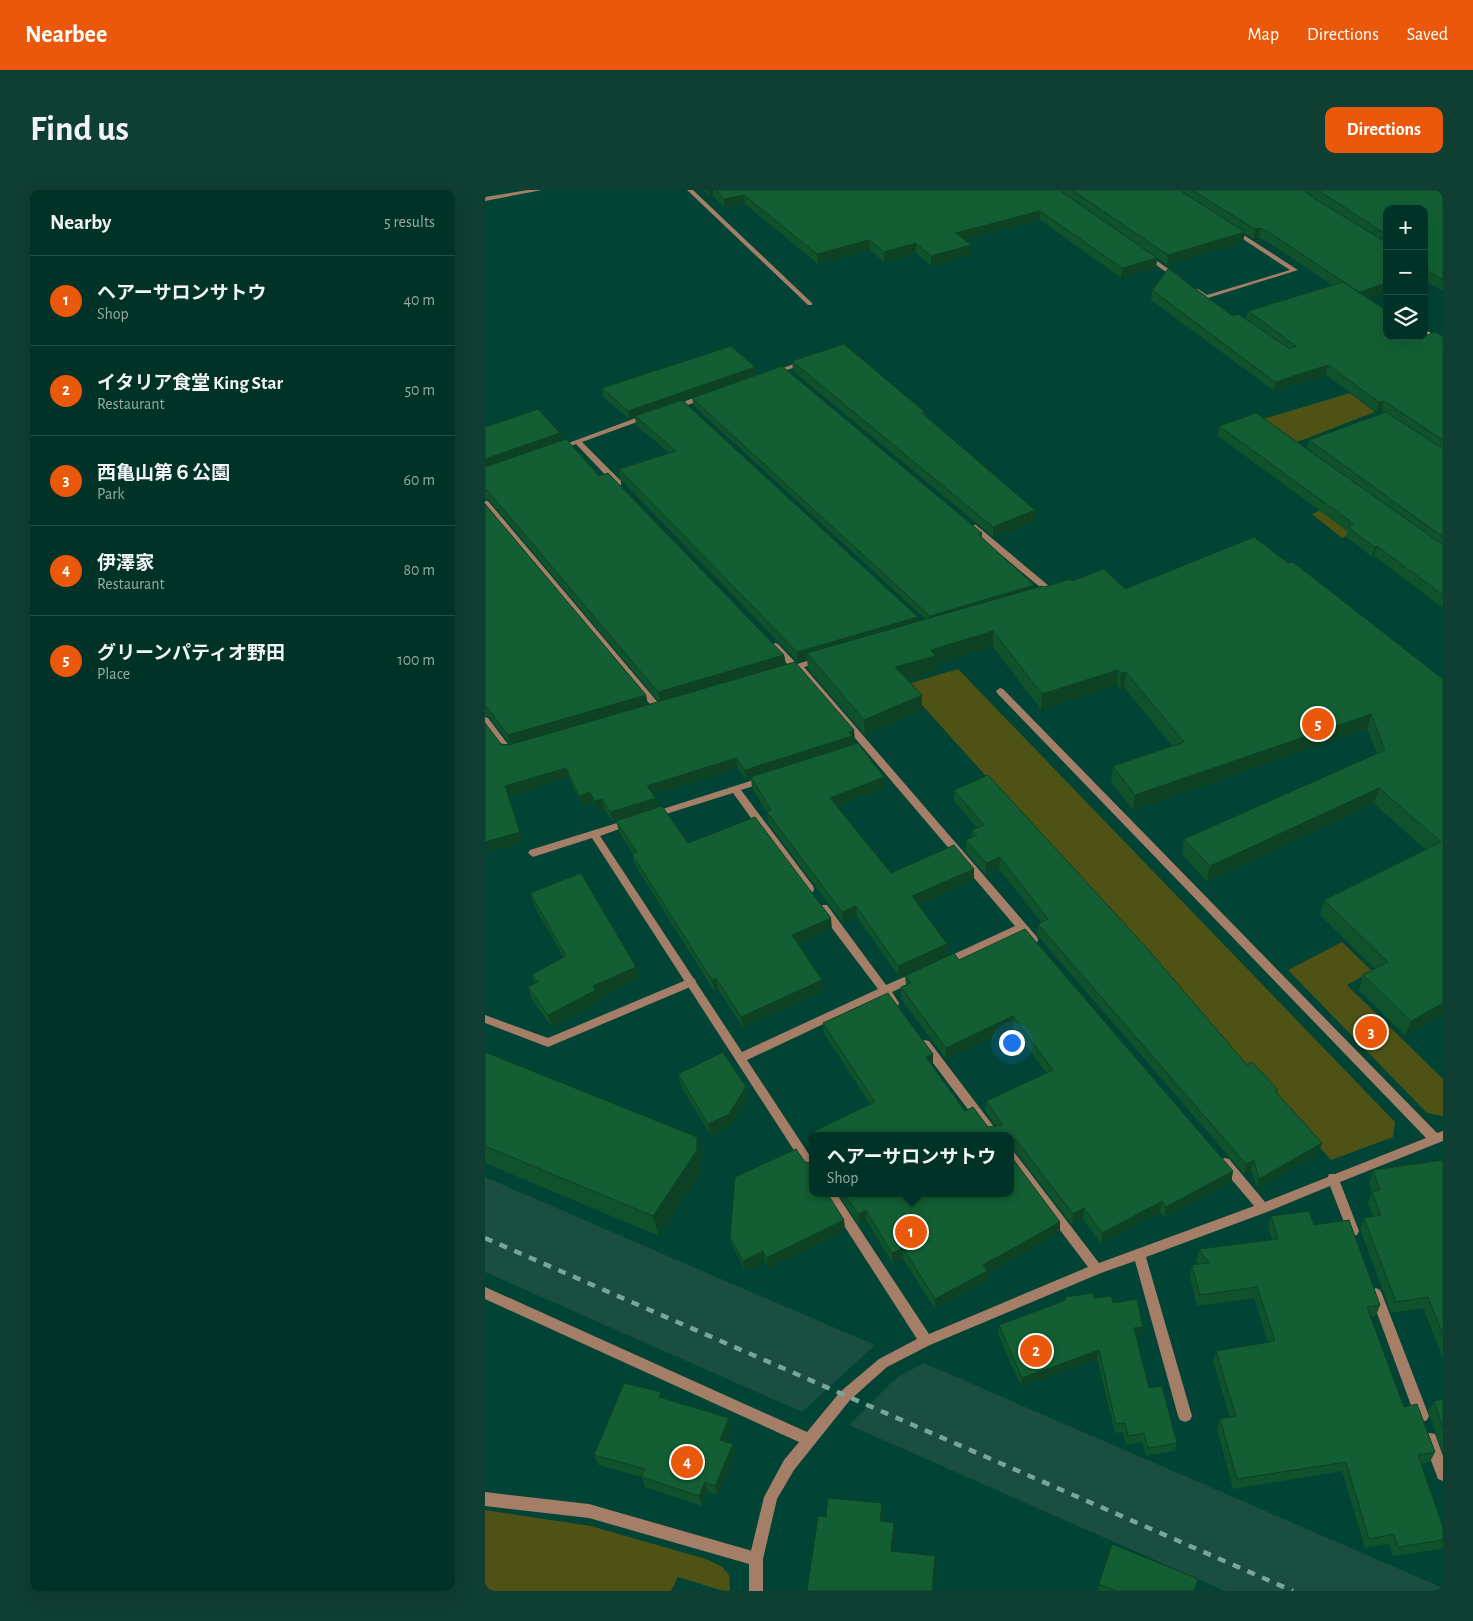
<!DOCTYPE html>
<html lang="en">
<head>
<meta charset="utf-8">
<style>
  :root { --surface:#013227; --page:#0f3e33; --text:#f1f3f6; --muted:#96aaa7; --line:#234d44; --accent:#ea580c }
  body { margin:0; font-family:"Alegreya Sans","Noto Sans JP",sans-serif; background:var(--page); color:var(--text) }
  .controls { position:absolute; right:15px; top:15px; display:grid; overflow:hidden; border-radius:10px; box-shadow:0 5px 20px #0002 }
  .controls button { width:45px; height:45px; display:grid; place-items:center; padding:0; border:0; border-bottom:1px solid var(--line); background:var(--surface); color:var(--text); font:25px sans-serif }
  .you { position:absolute; left:526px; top:852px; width:18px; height:18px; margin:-12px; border:4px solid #fff; border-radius:50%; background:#1a73e8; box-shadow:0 0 0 8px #1a73e833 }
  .badge { display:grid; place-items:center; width:32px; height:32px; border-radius:50%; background:var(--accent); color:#fff; font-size:16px; font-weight:700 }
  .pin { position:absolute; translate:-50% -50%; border:2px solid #fff; box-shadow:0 1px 5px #0006 }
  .popup { position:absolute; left:324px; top:942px; width:205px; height:65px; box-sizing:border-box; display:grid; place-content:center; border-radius:10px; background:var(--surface); filter:drop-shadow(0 1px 4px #0005); font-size:16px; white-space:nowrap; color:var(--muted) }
  .popup b { font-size:19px; color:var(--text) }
  .popup::after { content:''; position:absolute; left:50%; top:100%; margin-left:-10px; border:10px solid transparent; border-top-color:var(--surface) }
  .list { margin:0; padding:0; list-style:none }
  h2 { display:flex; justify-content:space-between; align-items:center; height:65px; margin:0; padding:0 20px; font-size:21px }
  h2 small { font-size:16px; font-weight:400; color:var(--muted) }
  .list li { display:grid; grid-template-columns:32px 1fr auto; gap:15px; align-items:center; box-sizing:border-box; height:90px; padding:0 20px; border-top:1px solid var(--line) }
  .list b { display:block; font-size:19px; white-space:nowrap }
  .list p { margin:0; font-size:16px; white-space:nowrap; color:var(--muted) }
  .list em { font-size:16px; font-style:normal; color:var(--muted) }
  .icon { flex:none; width:28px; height:28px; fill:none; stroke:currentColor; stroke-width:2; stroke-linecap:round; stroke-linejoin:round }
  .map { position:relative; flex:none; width:958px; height:1401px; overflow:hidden; border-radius:10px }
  header { display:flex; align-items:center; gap:30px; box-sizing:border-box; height:70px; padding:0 25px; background:var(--accent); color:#fff }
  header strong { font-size:24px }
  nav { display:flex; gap:28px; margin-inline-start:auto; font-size:18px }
  .intro { display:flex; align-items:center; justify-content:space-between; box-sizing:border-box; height:120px; padding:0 30px }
  h1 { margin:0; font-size:35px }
  .button { padding:12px 22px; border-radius:10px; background:var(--accent); color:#fff; font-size:18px; font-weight:700 }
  main { display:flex; gap:30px; padding:0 30px }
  aside { flex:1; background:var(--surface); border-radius:10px; box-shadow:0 5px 20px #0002 }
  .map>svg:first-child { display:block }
  .built { fill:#1a4e41 }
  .green { fill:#4f5215 }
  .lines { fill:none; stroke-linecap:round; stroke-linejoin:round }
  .lane { fill:#a47e67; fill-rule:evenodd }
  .street { fill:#a47e67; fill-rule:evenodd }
  .secondary { fill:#e0a47f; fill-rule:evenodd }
  .rail { stroke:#7aa69a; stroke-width:4.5; stroke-dasharray:8 8; stroke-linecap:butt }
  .wall { fill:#10522c }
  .shaded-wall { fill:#0d4224 }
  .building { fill:#135f33; stroke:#0d4224 }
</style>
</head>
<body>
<header>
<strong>Nearbee</strong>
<nav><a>Map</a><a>Directions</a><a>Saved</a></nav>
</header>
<div class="intro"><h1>Find us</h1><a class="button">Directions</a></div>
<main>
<aside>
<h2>Nearby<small>5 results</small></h2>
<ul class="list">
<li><span class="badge">1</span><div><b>ヘアーサロンサトウ</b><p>Shop</p></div><em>40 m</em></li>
<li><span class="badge">2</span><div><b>イタリア食堂 King Star</b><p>Restaurant</p></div><em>50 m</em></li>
<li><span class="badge">3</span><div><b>西亀山第６公園</b><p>Park</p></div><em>60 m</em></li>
<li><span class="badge">4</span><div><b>伊澤家</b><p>Restaurant</p></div><em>80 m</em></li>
<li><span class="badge">5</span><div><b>グリーンパティオ野田</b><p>Place</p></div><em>100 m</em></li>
</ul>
</aside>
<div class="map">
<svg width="958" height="1401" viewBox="0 0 958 1401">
  <rect width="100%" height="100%" fill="#014334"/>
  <path class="built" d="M0 987 229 1086 390 1155 317 1222 0 1082Z
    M439 1173 958 1398V1401H740L364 1235 406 1193 416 1185Z"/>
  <path class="green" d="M865 203 890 222 807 254 775 230Z
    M870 306 901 329 857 348 827 324Z
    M473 479 910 932 908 947 846 970 419 495Z
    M857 752 887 781 862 795 958 889V926L942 923 803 780Z
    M0 1320 106 1336 221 1369 236 1376 244 1385 245 1401 235 1400 193 1387 186 1401H0Z"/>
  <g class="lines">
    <path class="lane" d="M206 788 210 789 211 792 210 795 63 857 0 833V825L63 848Z
      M0 1302 104 1314 271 1362 276 1364 278 1369 276 1374 271 1376 104 1328 0 1316Z"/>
    <path class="street" d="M43 0H57L0 11V7Z
      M202 0H208L327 113V115H323Z
      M749 39 751 40 813 80 723 108H719L709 101V99H713L722 105 805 80 747 42 746 41Z
      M662 64 695 87V89H691L660 67 659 66Z
      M320 170 322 171V173L299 181 295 179Z
      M218 204 225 206 193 219 186 217Z
      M159 225 166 227 97 252 136 291V295H130L91 254 74 260 70 258Z
      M0 311H3L175 515 176 517 175 519H169L0 318Z
      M485 335H491L570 401V405H562L561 402 485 339Z
      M290 453 293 454 312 474 335 467 338 468 339 470 338 472 319 477 552 747 553 750 552 753H544L535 742 464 776H456L455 773 456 770 530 736 312 480 301 483 298 482 297 480 298 478 304 476 286 456Z
      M515 498 518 499 952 943 958 941V951L855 992 874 1041 872 1045 868 1046 864 1045 845 996 782 1022 661 1067 707 1226 705 1230 700 1232 695 1230 693 1226 650 1071 616 1083 445 1155 402 1177 365 1210 309 1280 292 1309 278 1369V1401H264V1369L279 1307 299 1270 314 1252 0 1109V1097L322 1242 355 1202 394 1169 432 1149 338 1003H351L444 1144 603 1077 525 974V960L529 962 614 1073 769 1016 736 977 734 973 736 969 740 968 744 969 780 1012 843 987 844 984H850L941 948 512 503 511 501Z
      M0 527 3 528 25 557 31 558 33 560 31 562 20 563 0 536Z
      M278 587 283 590 281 592 256 600 328 696 329 699 328 702H320L248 603 168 628 163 625 165 623Z
      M145 629 148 630 150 632 148 634 115 646 257 862 393 799 334 721 333 718 334 715H342L401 795 433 781 437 782 438 785 437 788 407 802 414 813 413 816H405L398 806 262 870 327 969V983L323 982 107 648 48 667 43 663 45 660Z
      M440 850 444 851 516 946H503L436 857 435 854 436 851Z
      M891 1098 895 1100 897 1104 944 1226 942 1230 937 1232 932 1230 930 1226 885 1104 887 1100Z
      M945 1243 950 1244 958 1266V1291L953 1289 938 1249 940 1244Z"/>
    <path class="secondary" d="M939 139 958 150V155L939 144Z"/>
    <path class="rail" d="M0 1048 808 1401"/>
  </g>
  <path class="wall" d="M218 0H958V100H956L940 91H939V19H902V103L883 108 902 146H958V418L889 366 887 367 861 347 862 341 733 246 734 236 822 259 824 250 900 222 897 220 892 222 841 185 789 201 666 110 667 100 761 130 763 121 848 96 783 52 774 48 769 49 760 43 758 52 682 75 672 68 671 78 636 88 555 30 480 50 486 65 446 76 431 63 399 72 385 60 333 74 260 14 240 18 228 6H224Z
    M307 171 440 222 441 226 550 320V331L508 347 308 181Z
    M270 177 271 185 198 210 433 431 440 429 209 216 207 208 497 343V348L549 395V398L559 397 587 391 640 399 803 373 958 489V825L920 846 874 800 878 785 890 779 835 725 839 710 941 660 889 614 722 692 697 664 699 649 892 564 882 539 648 620 626 592 628 576 687 556 639 497 635 499 632 495 556 520 508 457 450 474V482L422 490 437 505V521L380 545 323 479 322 469 313 472 135 289 134 279 184 263 151 235 150 227 144 229 118 207 117 198Z
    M0 237 75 243 77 251 299 465 301 475 370 550 367 551V555L400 598 352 617 406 683 489 679V690L433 715 462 754V765L414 787 372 727 358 733 283 633 282 622 267 598 266 588 261 590 253 578 168 605 171 608 172 618 203 653 347 739 313 754 339 801 258 838 233 799 229 801 150 675 147 664 148 663 134 642 131 631 134 630 128 632 119 619 112 621 108 612 97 616 84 588 23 606 38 652 3 662 16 554H25L4 527 0 526V314L161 505 163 515 174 512 4 310 0 309Z
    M469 600 792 903 837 953 833 964 772 999 766 980 759 984 552 745 553 734 556 732 514 679 501 685 481 662V650L487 647V640L492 638 469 611Z
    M45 703 151 777 154 790 113 808 114 812 67 837 47 810 43 797 50 794 47 784 79 768 49 716Z
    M474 770 748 981 746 992 679 1028 675 1022 616 1054 598 1029 587 1035 530 961 525 958V946H330L329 941 385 914 339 844 338 833 448 875 447 876 480 921 503 937 510 936 501 922V911L561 883 528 837 461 869 416 809V797L421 795 420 786Z
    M0 862 212 947 217 968V981L174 1046 0 973Z
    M193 884 261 897 263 909 246 935 226 946 196 896Z
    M327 951V1003L359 1030 360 1041 283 1078 280 1072 261 1081 248 1058 245 1047 320 972 327 973V966L326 964 324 953Z
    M958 966V1169L938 1118 906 1123 875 1039 879 1028 888 1026 883 1013 887 1002 884 992 888 980 956 970Z
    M352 1003H525L575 1032V1042L502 1084V1091L450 1119 418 1069 408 1074 382 1031 374 1035Z
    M786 1026 829 1035 895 1115 891 1126 886 1127 919 1217 950 1262 945 1272 936 1274 958 1337V1357L957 1359 908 1366 904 1354 880 1358 857 1281 748 1299 732 1239 735 1229 745 1227 728 1172 731 1161 783 1152 769 1108 712 1116 705 1087 707 1075 714 1074 711 1071 714 1059 787 1049 783 1037Z
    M580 1107 609 1108 628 1113 656 1146 651 1147 664 1198 692 1253 690 1261 661 1266 657 1252 641 1255 638 1242 630 1243 612 1169 536 1197 513 1144 514 1135 580 1110Z
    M178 1208 247 1238 241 1252 250 1264 233 1305 223 1302 217 1316 160 1297 157 1287 113 1275 109 1265Z
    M958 1209V1264L943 1221 949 1211Z
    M614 1394 709 1401H612Z"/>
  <path class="shaded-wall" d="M223 0H228V6H224Z
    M259 5 260 14 240 18 239 9Z
    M555 21V30L471 52V43Z
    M775 38 774 48 769 49 770 39Z
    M760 42 758 52 682 75 683 65Z
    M384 50 385 60 333 74 332 64Z
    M431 53V63L399 72V62Z
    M486 55V65L446 76V66Z
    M672 68 671 78 636 88 637 78Z
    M943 81 940 91H939V82Z
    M902 93V103L872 112 874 102Z
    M843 175 841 185 789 201 790 192Z
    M270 177 271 185 151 227 150 226V227L144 229 143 221Z
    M899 211 897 220 892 222 894 212Z
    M75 243 77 252 0 279V269Z
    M550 320V331L508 347V337Z
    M892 356 889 366 887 367 889 357Z
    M549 395 548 404 445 434V426Z
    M433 427V437L322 463V469L313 472 312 462Z
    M508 441V457L450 474V482L411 493 410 477 446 460Z
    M299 465 301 475 175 512 173 502Z
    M633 480 632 495 556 520 557 504Z
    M641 482 639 497 635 499 636 483Z
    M161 505 163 515 26 555 23 545Z
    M437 505V521L380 545 379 530Z
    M886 524 882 539 648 620 650 605Z
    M369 540 370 550 367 551 368 556 261 590 260 580Z
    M251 568 253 578 164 606 162 596Z
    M81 578 84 588 22 606 20 596Z
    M399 587 400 598 346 619 345 608Z
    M894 598 889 614 722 692 725 676Z
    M105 602 108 612 97 616 94 606Z
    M171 608 173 618 128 632 125 622Z
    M117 609 119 619 112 621 109 611Z
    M35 642 38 652 3 662 0 652Z
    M515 667 514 679 501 685V673Z
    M489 679V690L427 717V706Z
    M371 716 372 727 358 733 357 722Z
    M346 728 347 739 308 756 307 745Z
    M462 754V765L414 787 413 776Z
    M151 777 154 790 113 808 114 812 67 837 63 825 108 796Z
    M231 788 233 799 229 801 227 790Z
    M337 790 339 801 258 838 256 827Z
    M958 813V825L920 846 926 831Z
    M528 826V837L461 869V858Z
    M448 864V875L441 879V867Z
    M261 897 263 909 246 935 226 946 223 934Z
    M212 947 217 968V981L174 1046 168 1026Z
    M837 953 833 964 772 999 774 989Z
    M769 970 766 980 759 984 761 974Z
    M748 981 746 992 679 1028 681 1017Z
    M677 1011 675 1022 616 1054 617 1043Z
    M599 1018 598 1029 587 1035 588 1024Z
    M381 1020 382 1031 374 1035 373 1024Z
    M359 1030 360 1041 283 1078 281 1068Z
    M575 1032V1042L502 1084V1091L450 1119V1109L498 1075Z
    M418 1058V1069L408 1074 407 1063Z
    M278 1061 280 1072 261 1081 258 1071Z
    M658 1137 656 1146 648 1148 649 1138Z
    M614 1160 612 1169 536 1197 537 1188Z
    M176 1202 180 1212 174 1207Z
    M244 1228 247 1238 238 1260 235 1250Z
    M248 1254 250 1264 233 1305 230 1296Z
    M220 1292 223 1302 217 1316 214 1306Z
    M397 1313 399 1327 396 1345 395 1331Z
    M409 1333 410 1346 407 1374 406 1361Z
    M450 1366 451 1379 449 1401H447Z"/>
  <path class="building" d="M231 0H574L672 68 637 78 555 21 471 43 486 55 446 66 431 53 399 62 384 50 332 64 259 5 239 9Z
    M587 0H694L760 42 683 65Z
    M707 0H818L830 9 902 53V93L874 102 784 42 775 38 770 39Z
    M833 0H958V90L943 81 939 82V19H902V45Z
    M683 79 748 126 753 124 805 159 811 156 763 121 858 92 902 121V146H939L950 142 958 146V250L899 211 894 212 843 175 790 192 667 100Z
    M359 154 440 222 437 223 550 320 508 337 307 171Z
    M246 156 270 177 143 221 117 198Z
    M297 176 497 343 493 344 549 395 445 426 207 208Z
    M197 210 433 427 312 462 134 279 191 261 150 226Z
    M53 219 75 243 0 269V237Z
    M901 222 958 259V347L824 250Z
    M771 223 958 355V405L892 356 889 357 863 337 869 334 734 236Z
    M81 249 114 286 123 283 299 465 173 502 2 300H0V277Z
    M0 314 161 505 23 545 2 517H0Z
    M769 347 803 373 808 372 958 489V813L926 831 878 785 903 772 839 710 956 652 894 598 725 676 699 649 900 560 886 524 650 605 628 576 699 552 641 482 636 483 633 480 557 504 508 441 446 460 450 466 410 477 437 505 379 530 322 463 557 396 559 397 585 389 587 391 619 379 640 399Z
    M310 472 369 540 364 542 367 546 260 580 251 568 162 596 171 608 125 622 117 609 109 611 105 602 94 606 81 578 20 596 35 642 0 652V533L16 554 24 555Z
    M373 553 399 587 345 608 406 683 469 655 489 679 427 706 462 754 413 776 371 716 357 722 282 622 286 620 266 587Z
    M503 585 660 756 762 875 767 872 793 900 790 901 837 953 774 989 769 970 761 974 553 734 563 729 515 667 501 673 481 650 492 645 487 640 499 635 469 600Z
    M177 616 203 653 270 627 346 728 307 745 337 790 256 827 231 788 227 790 147 664 152 662 131 631Z
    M96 683 151 777 108 796 111 800 63 825 43 797 53 792 47 784 81 766 45 703Z
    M540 739 748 981 681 1017 677 1011 617 1043 599 1018 588 1024 531 950 525 947V951V946H332L329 941 390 912 338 833 403 803 448 864 441 867 480 921 488 917 503 937 518 935 501 911 568 880 528 826 461 858 416 797 426 793 420 786 469 763 474 770Z
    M0 862 212 947V960L168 1026 0 956Z
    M238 862 261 897 244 924 223 934 193 884Z
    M327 951V958L324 953Z
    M311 959 320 972 327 973V961V1003H342L359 1030 281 1068 278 1061 258 1071 245 1047 250 987Z
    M525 965 575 1032 498 1075 502 1081 450 1109 418 1058 407 1063 381 1020 373 1024 359 1003H525Z
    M958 970V1145L943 1107 911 1112 879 1028 896 1025 887 1002 895 1000 888 980Z
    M824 1021 829 1035 864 1030 895 1115 882 1117 919 1217 932 1214 950 1262 933 1265 958 1337V1350L913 1357 909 1344 884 1349 861 1272 752 1289 735 1229 751 1226 731 1161 790 1151 772 1097 715 1105 707 1075 724 1073 714 1059 793 1049 786 1026Z
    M608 1103 609 1108 626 1106 628 1113 652 1109 658 1137 649 1138 664 1198 677 1196 692 1253 663 1258 659 1243 643 1246 640 1233 631 1234 614 1160 537 1188 514 1135 581 1110 580 1107Z
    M139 1193 176 1202 174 1207 244 1228 235 1250 248 1254 230 1296 220 1292 214 1306 156 1287 160 1279 109 1265Z
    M958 1209V1238L949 1211Z
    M343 1308 397 1313 395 1331 409 1333 406 1361 450 1366 447 1401H322L333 1326 341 1327Z
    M627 1354 713 1389 709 1401H631L614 1394Z"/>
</svg>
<div class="controls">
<button>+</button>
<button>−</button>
<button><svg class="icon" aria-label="layers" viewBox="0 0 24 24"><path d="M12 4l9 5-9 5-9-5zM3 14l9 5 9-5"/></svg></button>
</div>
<div class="you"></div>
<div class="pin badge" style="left:426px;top:1042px">1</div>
<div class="popup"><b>ヘアーサロンサトウ</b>Shop</div>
<div class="pin badge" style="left:551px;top:1161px">2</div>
<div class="pin badge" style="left:886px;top:842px">3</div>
<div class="pin badge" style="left:202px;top:1272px">4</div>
<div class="pin badge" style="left:833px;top:534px">5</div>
</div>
</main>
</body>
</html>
